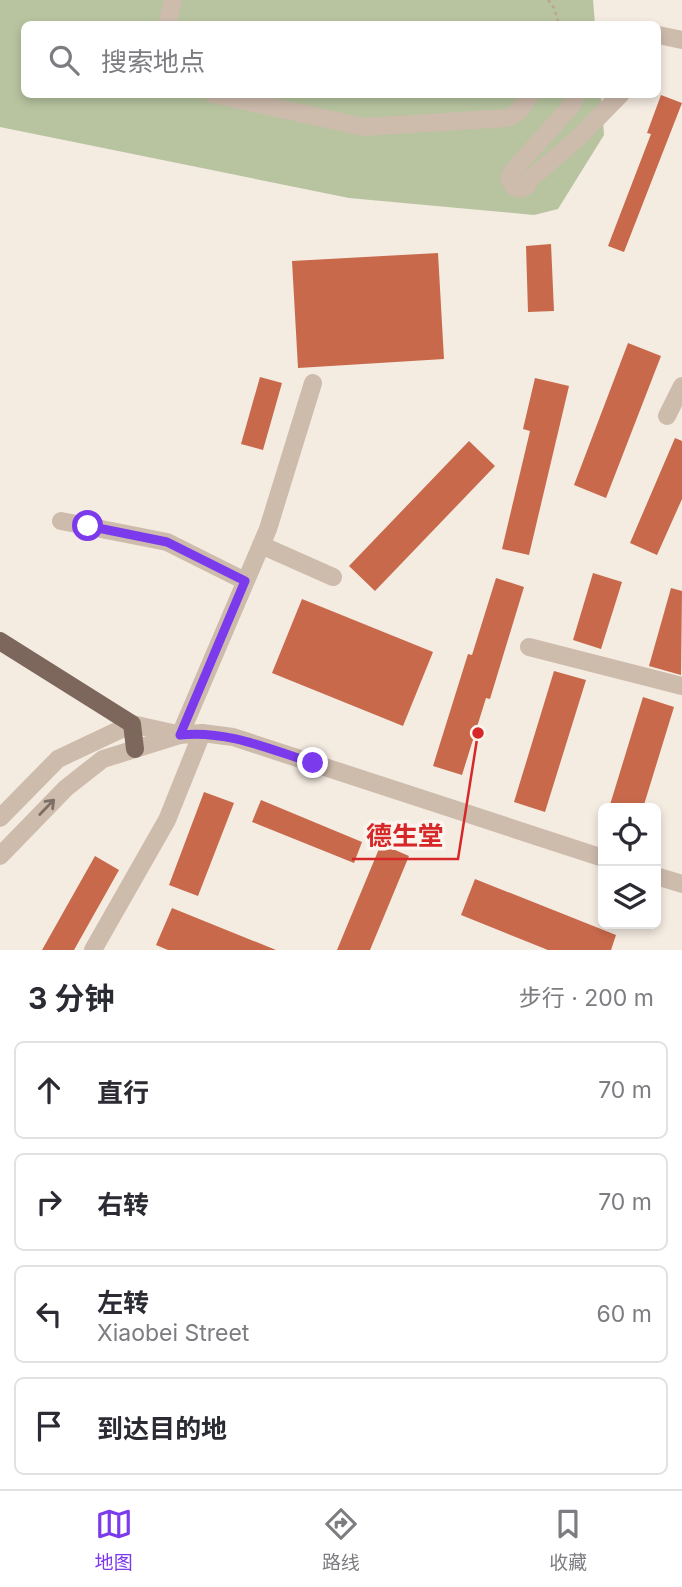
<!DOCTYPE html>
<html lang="zh">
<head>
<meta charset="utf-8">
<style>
  :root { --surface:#fff; --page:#f2f2f3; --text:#2b2b33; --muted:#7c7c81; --line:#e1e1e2; --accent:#7c3aed }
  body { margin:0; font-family:Inter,"Noto Sans SC",sans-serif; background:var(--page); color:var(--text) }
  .controls { position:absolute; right:21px; bottom:21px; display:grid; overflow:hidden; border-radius:10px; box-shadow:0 4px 10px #0003 }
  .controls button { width:63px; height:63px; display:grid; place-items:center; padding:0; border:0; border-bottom:2px solid var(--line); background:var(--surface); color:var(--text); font:35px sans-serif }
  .stop { position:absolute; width:21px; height:21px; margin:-16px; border:5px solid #7c3aed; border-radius:50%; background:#fff }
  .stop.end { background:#7c3aed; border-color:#fff; box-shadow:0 2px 7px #0008 }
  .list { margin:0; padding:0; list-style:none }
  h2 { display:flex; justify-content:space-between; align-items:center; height:91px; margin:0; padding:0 28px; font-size:30px }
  h2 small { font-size:23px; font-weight:400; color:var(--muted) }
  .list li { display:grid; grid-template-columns:46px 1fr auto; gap:21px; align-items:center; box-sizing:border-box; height:98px; margin:0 14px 14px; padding:0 14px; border:2px solid var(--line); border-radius:10px }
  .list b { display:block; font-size:26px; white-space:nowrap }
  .list p { margin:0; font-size:23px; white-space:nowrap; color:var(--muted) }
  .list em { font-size:23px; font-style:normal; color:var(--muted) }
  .icon { flex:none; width:38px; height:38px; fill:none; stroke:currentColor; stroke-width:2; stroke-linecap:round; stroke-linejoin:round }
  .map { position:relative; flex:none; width:682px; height:950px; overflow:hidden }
  .search { position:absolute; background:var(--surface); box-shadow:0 4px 10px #0003; left:21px; right:21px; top:21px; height:77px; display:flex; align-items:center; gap:18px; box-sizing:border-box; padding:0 24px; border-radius:10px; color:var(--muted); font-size:26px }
  .sheet { height:539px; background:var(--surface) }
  nav { display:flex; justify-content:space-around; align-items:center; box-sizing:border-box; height:98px; border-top:2px solid var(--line); background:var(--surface); font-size:19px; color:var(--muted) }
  nav a { display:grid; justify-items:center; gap:4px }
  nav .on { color:var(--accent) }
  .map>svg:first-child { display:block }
  .green { fill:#b8c4a0 }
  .building { fill:#c8694b }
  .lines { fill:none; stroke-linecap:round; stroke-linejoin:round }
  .path { stroke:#b9a596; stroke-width:2.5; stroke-dasharray:3.5 3.5; stroke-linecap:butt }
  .minor { stroke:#cdbbac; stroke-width:18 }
  .major { stroke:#7d675c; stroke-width:18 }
  .oneway { stroke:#7d6f65 }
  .route { stroke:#7c3aed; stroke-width:9 }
  .leader { fill:none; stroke:#d62828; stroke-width:2.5 }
  .callout-dot { fill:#d62828; stroke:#fbf5ee; stroke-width:2.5 }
  .callout-label { font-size:26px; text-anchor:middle; font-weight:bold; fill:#d62828; stroke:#fbf5ee; stroke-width:7; stroke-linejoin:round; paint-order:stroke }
</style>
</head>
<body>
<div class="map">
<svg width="682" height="950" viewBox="0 0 682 950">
  <rect width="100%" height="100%" fill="#f4ebe1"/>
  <path class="green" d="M0 0H593L595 24H24V94L601 95 604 135 558 209 534 215 349 198 0 127Z"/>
  <path class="building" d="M661 95 682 103 624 252 608 246 651 134 647 133Z
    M551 244 554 311 528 312 526 246Z
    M438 253 444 359 298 368 292 261Z
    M628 343 661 356 606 498 574 485Z
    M260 377 282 383 263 450 241 444Z
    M535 378 569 386 529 555 502 549 530 431 523 429Z
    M675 438 682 441V499L657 555 630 543Z
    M469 441 495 466 375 591 349 566Z
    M593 573 622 582 601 649 573 640Z
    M496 578 524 587 490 699 486 698 462 775 433 766 468 654 472 655Z
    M671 588 682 591 681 675 649 666Z
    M302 599 433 652 403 726 272 673Z
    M554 671 586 680 545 812 514 802Z
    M643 697 674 707 643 808H609Z
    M204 792 234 803 198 896 169 885Z
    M261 800 362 842 354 863 252 822Z
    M381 844 409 856 370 950H337Z
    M95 856 119 870 74 950H42Z
    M475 879 616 935 611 950H548L461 915Z
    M172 908 276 950H168L156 945Z"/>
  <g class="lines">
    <path class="path" d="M548 0 554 8 559 24"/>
    <path class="minor" d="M167 24 173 2
      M658 35 682 40
      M213 94 364 127 507 118 518 112 531 94
      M576 94 572 105 511 173 509 179 514 187 520 189 527 186 529 180 577 139 621 94
      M667 416 682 386
      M61 521 167 542 245 581
      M261 545 333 577
      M529 647 682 686
      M180 735 268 529 313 383
      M0 818 58 759 132 724 177 734
      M0 856 66 788 103 759 180 735 202 733 233 737 603 858
      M656 876 682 884
      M93 950 167 820 202 733"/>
    <path class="major" d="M0 641 132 724 135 749"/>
  </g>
  <defs><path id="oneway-shaft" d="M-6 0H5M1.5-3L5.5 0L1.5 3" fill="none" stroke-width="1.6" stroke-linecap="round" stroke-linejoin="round" transform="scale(1.75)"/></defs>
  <use class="oneway" href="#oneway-shaft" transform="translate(47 807) rotate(-46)"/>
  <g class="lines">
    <path class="route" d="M88 526 167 542 245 581 180 735C227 730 269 749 313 763"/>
  </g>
  <path class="leader" d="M478 733L458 859H352"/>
  <circle class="callout-dot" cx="478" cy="733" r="7"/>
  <g class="callout-label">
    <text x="405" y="845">德生堂</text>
  </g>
</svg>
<div class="controls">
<button><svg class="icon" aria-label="locate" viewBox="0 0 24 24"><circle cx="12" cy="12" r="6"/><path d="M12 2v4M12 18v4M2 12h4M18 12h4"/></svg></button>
<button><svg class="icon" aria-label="layers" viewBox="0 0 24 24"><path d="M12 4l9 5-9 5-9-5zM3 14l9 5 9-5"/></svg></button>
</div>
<div class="stop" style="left:88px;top:526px"></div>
<div class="stop end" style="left:313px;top:763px"></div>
<div class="search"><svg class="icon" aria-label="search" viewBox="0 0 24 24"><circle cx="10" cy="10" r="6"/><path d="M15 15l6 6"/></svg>搜索地点</div>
</div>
<section class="sheet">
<h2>3 分钟<small>步行 · 200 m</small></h2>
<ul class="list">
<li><svg class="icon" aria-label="ahead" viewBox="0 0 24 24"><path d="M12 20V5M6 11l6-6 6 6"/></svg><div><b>直行</b></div><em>70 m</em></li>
<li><svg class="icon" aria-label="right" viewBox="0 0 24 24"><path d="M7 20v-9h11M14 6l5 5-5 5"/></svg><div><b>右转</b></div><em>70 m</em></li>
<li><svg class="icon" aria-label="left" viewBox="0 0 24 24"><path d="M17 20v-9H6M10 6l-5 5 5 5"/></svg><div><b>左转</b><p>Xiaobei Street</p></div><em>60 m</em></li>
<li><svg class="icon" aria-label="arrive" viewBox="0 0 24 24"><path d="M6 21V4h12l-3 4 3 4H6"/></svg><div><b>到达目的地</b></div></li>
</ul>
</section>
<nav>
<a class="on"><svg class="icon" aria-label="map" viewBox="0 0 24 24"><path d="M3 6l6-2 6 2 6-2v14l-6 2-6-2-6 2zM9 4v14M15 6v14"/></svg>地图</a>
<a><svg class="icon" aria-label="directions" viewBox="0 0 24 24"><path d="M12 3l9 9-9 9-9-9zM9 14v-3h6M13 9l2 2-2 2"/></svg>路线</a>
<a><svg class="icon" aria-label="saved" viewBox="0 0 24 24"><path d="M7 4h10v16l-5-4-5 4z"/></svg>收藏</a>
</nav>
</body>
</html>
